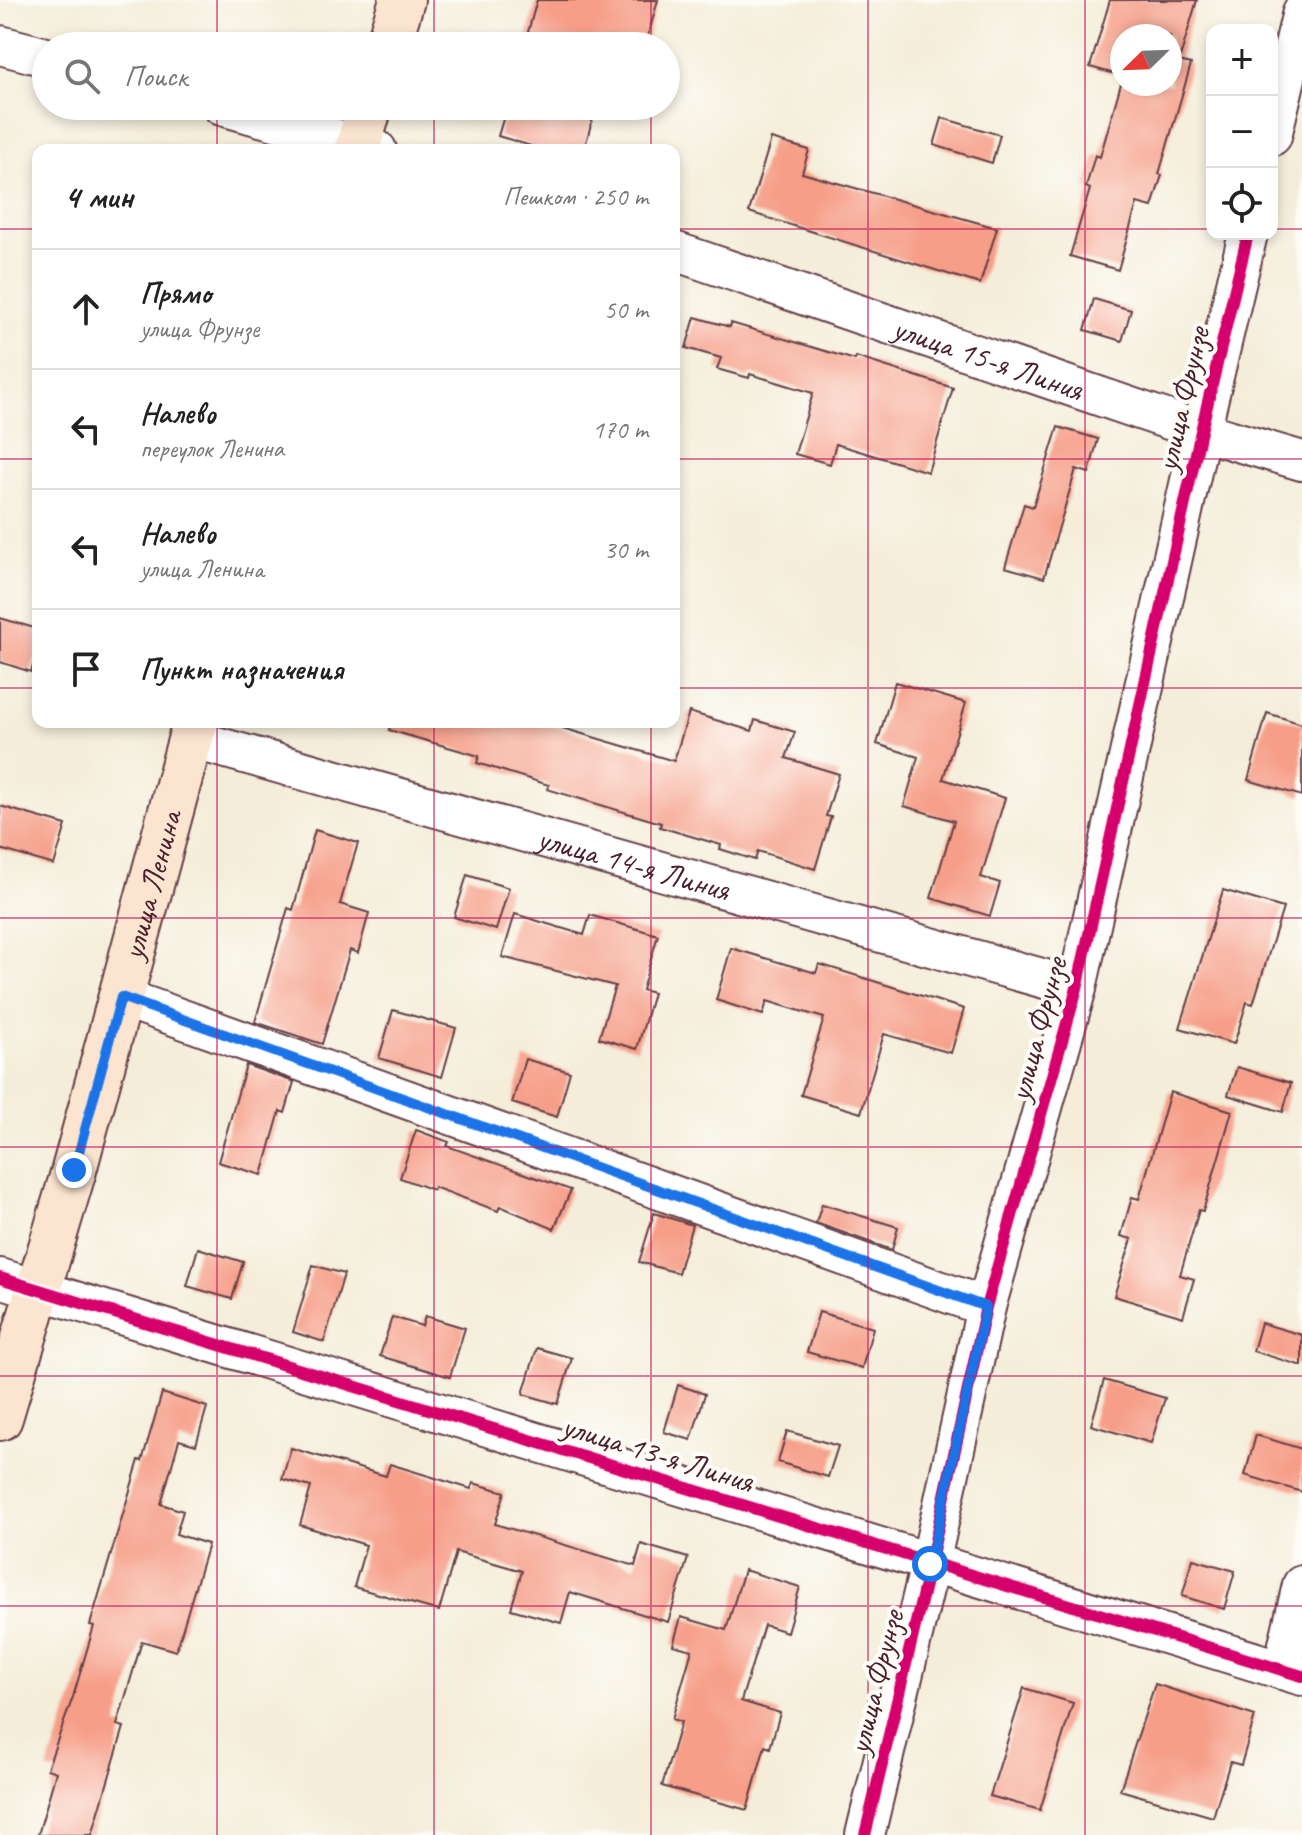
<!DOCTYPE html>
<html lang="ru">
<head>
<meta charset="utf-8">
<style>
  :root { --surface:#fff; --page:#f6f6f6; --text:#222; --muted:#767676; --line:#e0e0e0 }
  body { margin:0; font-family:Caveat,sans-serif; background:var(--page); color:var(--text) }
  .controls { position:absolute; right:24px; top:24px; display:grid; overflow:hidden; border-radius:16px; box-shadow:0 4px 12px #0003 }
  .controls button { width:72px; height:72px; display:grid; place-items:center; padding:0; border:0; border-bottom:2px solid var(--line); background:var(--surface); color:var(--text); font:40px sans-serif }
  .compass { position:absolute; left:1110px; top:24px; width:72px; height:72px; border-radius:50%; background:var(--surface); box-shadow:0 4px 12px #0003; rotate:247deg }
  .stop { position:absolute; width:24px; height:24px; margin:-18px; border:6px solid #1a73e8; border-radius:50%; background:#fff }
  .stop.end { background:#1a73e8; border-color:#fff; box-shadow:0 2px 8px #0008 }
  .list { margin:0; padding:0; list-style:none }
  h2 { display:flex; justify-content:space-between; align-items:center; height:104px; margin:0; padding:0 32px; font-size:34px }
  h2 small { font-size:26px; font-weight:400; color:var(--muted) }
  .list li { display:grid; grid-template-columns:52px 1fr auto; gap:24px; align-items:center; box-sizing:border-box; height:120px; padding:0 32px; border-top:2px solid var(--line) }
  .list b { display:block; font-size:30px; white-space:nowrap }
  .list p { margin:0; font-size:26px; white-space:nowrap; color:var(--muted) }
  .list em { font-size:26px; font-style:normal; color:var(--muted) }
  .icon { flex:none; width:44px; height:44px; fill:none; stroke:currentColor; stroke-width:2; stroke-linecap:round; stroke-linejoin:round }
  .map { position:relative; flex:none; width:1302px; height:1835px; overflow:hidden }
  .search { position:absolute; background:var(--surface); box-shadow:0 4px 12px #0003; left:32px; top:32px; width:648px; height:88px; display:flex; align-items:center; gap:20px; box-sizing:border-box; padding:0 28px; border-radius:44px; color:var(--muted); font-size:30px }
  .panel { position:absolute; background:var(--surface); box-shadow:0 4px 12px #0003; left:32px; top:144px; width:648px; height:584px; border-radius:16px }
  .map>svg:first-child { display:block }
  .building { fill:#f69e88 }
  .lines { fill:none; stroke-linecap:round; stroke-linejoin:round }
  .minor-casing { stroke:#643e45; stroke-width:42 }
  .secondary-casing { stroke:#643e45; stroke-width:48 }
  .minor { stroke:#fff; stroke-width:38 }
  .secondary { stroke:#fce5d0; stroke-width:44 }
  .cycleway-casing { stroke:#fdfcf7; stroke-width:17 }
  .cycleway { stroke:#d6006c; stroke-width:12 }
  .route { stroke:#1a73e8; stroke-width:10 }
  .grid { fill:none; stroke:#c2185b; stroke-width:2; stroke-opacity:0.55 }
  .labels { text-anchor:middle; stroke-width:8; stroke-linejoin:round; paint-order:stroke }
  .street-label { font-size:32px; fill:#4a1f2b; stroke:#fdfcf7 }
</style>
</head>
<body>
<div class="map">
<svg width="1302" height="1835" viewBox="0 0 1302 1835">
  <rect width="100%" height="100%" fill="#fdfcf7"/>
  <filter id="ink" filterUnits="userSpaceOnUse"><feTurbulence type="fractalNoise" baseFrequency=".0125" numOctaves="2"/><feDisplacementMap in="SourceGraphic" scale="16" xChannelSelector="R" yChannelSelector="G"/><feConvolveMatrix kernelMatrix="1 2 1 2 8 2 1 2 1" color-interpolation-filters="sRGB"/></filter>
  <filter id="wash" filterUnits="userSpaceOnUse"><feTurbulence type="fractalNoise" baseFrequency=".006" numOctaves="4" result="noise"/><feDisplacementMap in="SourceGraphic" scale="32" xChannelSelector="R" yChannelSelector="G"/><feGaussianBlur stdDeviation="1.8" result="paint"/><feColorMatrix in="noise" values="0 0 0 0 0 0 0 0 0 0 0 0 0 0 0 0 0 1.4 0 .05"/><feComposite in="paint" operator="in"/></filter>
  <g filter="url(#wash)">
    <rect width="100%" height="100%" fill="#f4edd9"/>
    <g id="blocks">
      <path class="building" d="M537 0H658L645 46H524Z
        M1110 0H1197L1179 61 1191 64 1159 174 1162 175 1152 207 1137 203 1118 270 1070 256 1090 189 1086 187 1095 155 1100 157 1122 80V84H1170V36H1122V76L1090 67Z
        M507 106H556L593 117 584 150H544L498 136Z
        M942 118 1000 135 992 163 934 145Z
        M771 139 809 150 802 173 997 228 980 284 749 212Z
        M1094 299 1131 310 1122 341 1085 330Z
        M695 317 730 327 731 323 855 360 856 357 953 388 928 472 836 444 830 464 795 454 813 393 750 374 749 378 717 369 721 358 686 348Z
        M1058 427 1098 439 1089 473 1076 469 1044 578 1005 567 1024 504 1033 507Z
        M0 618 38 629V650L31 672 0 662Z
        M895 682 966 703 943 779 1005 798 981 877 1000 883 990 916 931 898 954 821 904 806 918 757 877 744Z
        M689 712 752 731 755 720 795 732 786 758 839 774 826 816 831 817 815 869 758 851 755 860 720 849 721 845 660 827 661 823 547 789 549 785 477 763 479 756 389 730 391 722H542L674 761Z
        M1267 713 1302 724V796L1248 780Z
        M0 806 66 825 54 865 0 849Z
        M315 830 358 843 340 904 369 913 358 953 350 950 322 1044 255 1022 288 908 293 910Z
        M467 875 509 888 496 930 454 917Z
        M1223 890 1283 908 1253 1004 1247 1002 1234 1044 1180 1028Z
        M515 914 584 935 590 915 658 935 642 990 653 993 637 1049 599 1038 615 986 502 957Z
        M731 948 816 973 819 964 964 1009 951 1053 884 1034 861 1113 801 1095 824 1018 767 1001 763 1015 716 1000Z
        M393 1010 456 1028 442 1077 379 1058Z
        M525 1059 570 1072 557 1117 512 1103Z
        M246 1065 294 1082 285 1113 280 1111 262 1175 218 1162Z
        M1237 1067 1291 1083 1283 1112 1228 1095Z
        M1170 1092 1232 1111 1203 1211 1199 1210 1180 1275 1194 1279 1183 1317 1114 1296 1132 1239 1121 1236 1132 1197 1139 1199Z
        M416 1130 449 1142 447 1146 571 1190 554 1229 500 1206 498 1211 434 1187 433 1190 400 1178Z
        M822 1204 898 1227 892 1250 816 1223Z
        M654 1213 692 1225 678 1273 639 1262Z
        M198 1248 243 1262 232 1299 187 1286Z
        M313 1265 344 1274 324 1342 293 1332Z
        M819 1312 873 1328 862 1368 807 1352Z
        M425 1316 465 1328 450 1377 380 1356 392 1317 422 1326Z
        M1261 1323 1302 1335V1366L1253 1351Z
        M537 1348 572 1358 558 1404 523 1394Z
        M1104 1380 1165 1398 1151 1443 1091 1425Z
        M678 1385 705 1394 691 1440 664 1432Z
        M162 1393 207 1407 196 1445 179 1440 161 1504 183 1511 176 1534 208 1544 176 1651 142 1641 117 1725 124 1727 92 1835H38L56 1772 47 1769 73 1697 94 1626 90 1625 101 1588 139 1460 142 1461Z
        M787 1431 838 1446 828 1477 778 1462Z
        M1256 1435 1302 1449V1492L1245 1475Z
        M291 1448 386 1476 390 1464 471 1489 473 1483 505 1492 495 1524 635 1566 641 1544 688 1558 668 1622 570 1592 561 1623 511 1609 522 1571 456 1552 439 1611 354 1587 366 1545 300 1525 311 1487 282 1479Z
        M1193 1559 1235 1571 1224 1609 1182 1596Z
        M744 1570 800 1587 787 1632 764 1625 741 1701 780 1713 770 1748 765 1746 747 1810 662 1786 681 1722 672 1719 692 1650 673 1645 681 1617 726 1630Z
        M1155 1684 1255 1716 1241 1765 1230 1762 1213 1817 1120 1790Z
        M1024 1688 1073 1703 1040 1810 990 1796Z"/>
    </g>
  </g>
  <g filter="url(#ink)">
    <use href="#blocks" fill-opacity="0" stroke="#643e45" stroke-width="2"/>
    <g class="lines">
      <defs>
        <g id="minor">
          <path d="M0 45 46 57"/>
          <path d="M222 106 377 150"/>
          <path d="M1272 136 1302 12"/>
          <path id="s1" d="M674 251 1201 431 1302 461"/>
          <path id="s2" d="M191 739 1077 988"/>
          <path d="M121 997 986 1307"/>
          <path d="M0 1278 1302 1676"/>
          <path d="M1282 1670 1302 1585"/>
          <path d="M865 1835 930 1564 986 1307 1077 988 1201 431 1248 234"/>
        </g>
        <g id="secondary">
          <path d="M388 46 402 0"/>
          <path d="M357 150 370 106"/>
          <path id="s3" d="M0 1418 74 1170 195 722"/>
        </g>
      </defs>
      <use href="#minor" class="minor-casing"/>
      <use href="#secondary" class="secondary-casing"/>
      <use href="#minor" class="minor"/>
      <use href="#secondary" class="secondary"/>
      <defs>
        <path id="cycleway" d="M0 1278 1302 1676
          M865 1835 930 1564 986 1307 1077 988 1201 431 1248 234"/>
      </defs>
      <use href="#cycleway" class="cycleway-casing"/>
      <use href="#cycleway" class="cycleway"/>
    </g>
  </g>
  <g class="lines" filter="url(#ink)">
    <path class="route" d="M74 1170 121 997 986 1307 930 1564"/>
  </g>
  <path class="grid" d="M217 0V46M434 0V46M651 0V46M868 0V1835M1085 0V1835M217 106V150M434 106V150M651 106V150M0 229H38M674 229H1212M1272 229H1302M0 459H38M674 459H1302M0 688H38M674 688H1302M217 722V1835M434 722V1835M651 722V1835M0 918H1302M0 1147H1302M0 1376H1302M0 1606H1302"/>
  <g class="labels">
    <g class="street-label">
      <text dy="11" stroke="none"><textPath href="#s1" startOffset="332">улица 15-я Линия</textPath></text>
      <text transform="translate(1182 399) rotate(-77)" y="11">улица Фрунзе</text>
      <text dy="11" stroke="none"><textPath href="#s2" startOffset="460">улица 14-я Линия</textPath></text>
      <text dy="11" stroke="none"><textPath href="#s3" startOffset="554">улица Ленина</textPath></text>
      <text transform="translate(1037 1029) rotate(-75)" y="11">улица Фрунзе</text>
      <text transform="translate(658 1453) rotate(17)" y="11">улица 13-я Линия</text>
      <text transform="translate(875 1682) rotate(-76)" y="11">улица Фрунзе</text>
    </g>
  </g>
</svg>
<div class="controls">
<button>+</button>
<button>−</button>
<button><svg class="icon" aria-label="locate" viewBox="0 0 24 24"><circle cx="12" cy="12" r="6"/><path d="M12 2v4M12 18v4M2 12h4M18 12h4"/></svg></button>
</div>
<svg class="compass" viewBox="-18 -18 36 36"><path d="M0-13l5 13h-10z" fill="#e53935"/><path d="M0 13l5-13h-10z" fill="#767676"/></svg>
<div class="stop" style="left:930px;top:1564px"></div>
<div class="stop end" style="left:74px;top:1170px"></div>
<div class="search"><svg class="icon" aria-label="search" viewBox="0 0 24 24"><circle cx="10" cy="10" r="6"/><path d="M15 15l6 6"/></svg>Поиск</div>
<section class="panel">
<h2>4 мин<small>Пешком · 250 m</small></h2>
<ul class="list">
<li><svg class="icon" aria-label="ahead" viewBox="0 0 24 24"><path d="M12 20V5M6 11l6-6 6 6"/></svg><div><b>Прямо</b><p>улица Фрунзе</p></div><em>50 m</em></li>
<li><svg class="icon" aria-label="left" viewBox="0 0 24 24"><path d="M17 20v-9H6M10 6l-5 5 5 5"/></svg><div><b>Налево</b><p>переулок Ленина</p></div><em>170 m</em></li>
<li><svg class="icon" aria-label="left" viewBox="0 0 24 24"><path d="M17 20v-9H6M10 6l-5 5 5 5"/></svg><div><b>Налево</b><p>улица Ленина</p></div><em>30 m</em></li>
<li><svg class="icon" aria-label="arrive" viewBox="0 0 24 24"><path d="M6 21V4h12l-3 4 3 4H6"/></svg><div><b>Пункт назначения</b></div></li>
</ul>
</section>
</div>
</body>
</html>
